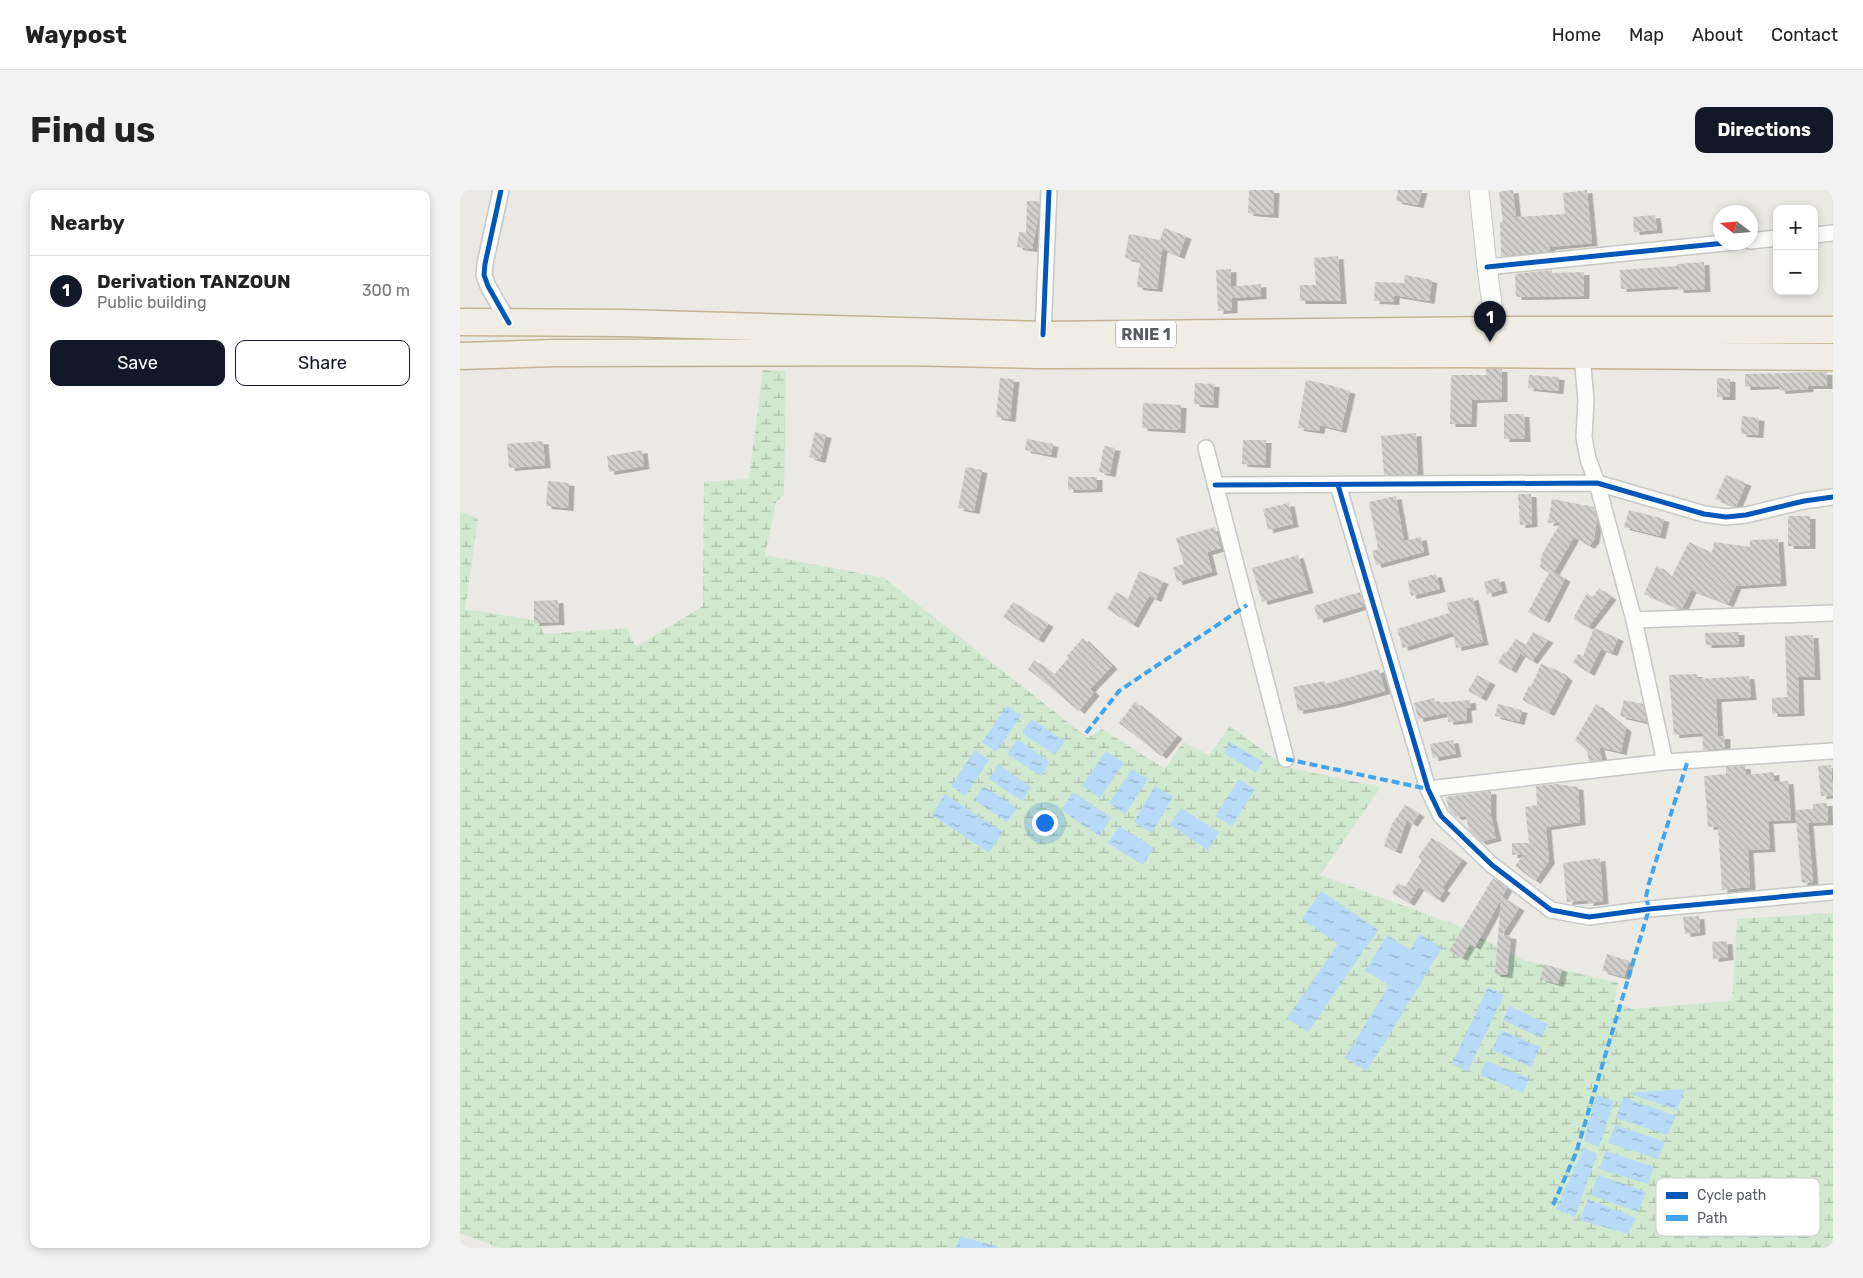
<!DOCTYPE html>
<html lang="en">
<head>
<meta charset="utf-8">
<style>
  :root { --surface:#fff; --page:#f2f2f2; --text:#222; --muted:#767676; --line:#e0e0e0; --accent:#111827 }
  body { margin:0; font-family:Rubik,sans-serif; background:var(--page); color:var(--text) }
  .controls { position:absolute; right:15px; top:15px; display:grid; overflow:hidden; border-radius:10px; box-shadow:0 2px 8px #0003 }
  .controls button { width:45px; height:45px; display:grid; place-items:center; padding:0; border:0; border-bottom:1px solid var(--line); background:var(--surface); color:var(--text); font:25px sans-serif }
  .compass { position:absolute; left:1253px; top:15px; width:45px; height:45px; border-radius:50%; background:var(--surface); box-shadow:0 2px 8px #0003; rotate:286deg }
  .you { position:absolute; left:584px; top:632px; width:18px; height:18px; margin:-12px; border:4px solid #fff; border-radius:50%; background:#1a73e8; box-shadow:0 0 0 8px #1a73e833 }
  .badge { display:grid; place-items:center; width:32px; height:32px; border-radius:50%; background:var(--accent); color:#fff; font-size:16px; font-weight:700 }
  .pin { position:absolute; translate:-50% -41px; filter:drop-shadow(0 1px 2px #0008) }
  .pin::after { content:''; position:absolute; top:26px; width:18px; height:15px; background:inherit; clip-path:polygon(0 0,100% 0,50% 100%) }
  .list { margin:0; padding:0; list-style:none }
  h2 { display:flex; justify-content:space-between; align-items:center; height:65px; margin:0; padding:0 20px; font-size:21px }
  h2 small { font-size:16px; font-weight:400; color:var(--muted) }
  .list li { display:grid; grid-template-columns:32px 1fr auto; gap:15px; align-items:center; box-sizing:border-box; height:70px; padding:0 20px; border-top:1px solid var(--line) }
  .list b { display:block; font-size:19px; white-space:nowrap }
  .list p { margin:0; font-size:16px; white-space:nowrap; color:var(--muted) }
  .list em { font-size:16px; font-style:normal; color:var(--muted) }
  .actions { display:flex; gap:10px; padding:15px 20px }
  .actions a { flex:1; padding:11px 0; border:1px solid var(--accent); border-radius:10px; text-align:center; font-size:18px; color:var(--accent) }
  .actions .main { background:var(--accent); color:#fff }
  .map { position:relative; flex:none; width:1373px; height:1058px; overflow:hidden; border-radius:10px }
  header { display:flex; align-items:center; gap:30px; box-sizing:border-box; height:70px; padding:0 25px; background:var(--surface); border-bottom:1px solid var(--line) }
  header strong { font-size:24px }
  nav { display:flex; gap:28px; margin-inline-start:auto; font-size:18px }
  .intro { display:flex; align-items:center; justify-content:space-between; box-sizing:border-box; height:120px; padding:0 30px }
  h1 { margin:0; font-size:35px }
  .button { padding:12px 22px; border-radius:10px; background:var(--accent); color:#fff; font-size:18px; font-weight:700 }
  main { display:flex; gap:30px; padding:0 30px }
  aside { flex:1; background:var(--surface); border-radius:10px; box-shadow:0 2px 8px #0003 }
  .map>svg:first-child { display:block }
  .wetland { fill:url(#wetland-marsh) }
  .water { fill:url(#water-ripples) }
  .building { fill:url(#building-back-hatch); filter:url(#shadow) }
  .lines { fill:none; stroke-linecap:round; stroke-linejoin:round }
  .minor-casing { stroke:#c6c7c6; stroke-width:18 }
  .tertiary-casing { stroke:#c6c7c6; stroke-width:21 }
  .trunk-casing { stroke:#c2b491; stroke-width:29 }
  .minor { stroke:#fcfcfb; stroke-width:15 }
  .tertiary { stroke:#fcfcfb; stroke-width:19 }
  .trunk { stroke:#f0eee4; stroke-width:26 }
  .quiet { stroke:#40a5ee; stroke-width:4; stroke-dasharray:8 4; stroke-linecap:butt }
  .cycleway-casing { stroke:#fff; stroke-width:8 }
  .cycleway { stroke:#0057b8; stroke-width:5 }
  .labels { text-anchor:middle; stroke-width:4.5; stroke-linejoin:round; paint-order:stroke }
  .shield { fill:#fff; stroke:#8b8e92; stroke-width:1 }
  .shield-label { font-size:16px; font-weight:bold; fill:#595d63 }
  .key { fill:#fff; stroke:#cdced0; stroke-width:1 }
  .key-label { font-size:14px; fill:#595d63 }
</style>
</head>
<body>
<header>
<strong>Waypost</strong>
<nav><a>Home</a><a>Map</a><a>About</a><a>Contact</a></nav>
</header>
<div class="intro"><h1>Find us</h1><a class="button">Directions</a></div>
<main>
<aside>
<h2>Nearby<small></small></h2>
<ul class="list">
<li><span class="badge">1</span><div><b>Derivation TANZOUN</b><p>Public building</p></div><em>300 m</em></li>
</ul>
<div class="actions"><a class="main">Save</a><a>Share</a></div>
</aside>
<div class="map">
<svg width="1373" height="1058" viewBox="0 0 1373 1058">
  <defs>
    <pattern id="wetland-marsh" width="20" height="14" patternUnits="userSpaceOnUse" patternTransform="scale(1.25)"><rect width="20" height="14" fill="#d0e8cd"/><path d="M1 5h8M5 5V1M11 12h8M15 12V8" fill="none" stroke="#acbfaa"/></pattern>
    <pattern id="water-ripples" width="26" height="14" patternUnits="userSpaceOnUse" patternTransform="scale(1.25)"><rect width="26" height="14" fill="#b6daf7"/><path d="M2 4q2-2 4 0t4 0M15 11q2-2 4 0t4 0" fill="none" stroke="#97b4cc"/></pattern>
    <pattern id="building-back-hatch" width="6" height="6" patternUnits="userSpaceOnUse" patternTransform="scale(1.25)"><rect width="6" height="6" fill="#d1d0cd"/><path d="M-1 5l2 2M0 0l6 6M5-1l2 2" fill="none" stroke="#adacaa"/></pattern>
    <filter id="shadow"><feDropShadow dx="5.5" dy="3" stdDeviation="0" flood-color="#0004"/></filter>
  </defs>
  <rect width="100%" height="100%" fill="#eae9e4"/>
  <path class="wetland" d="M303 180 326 181 324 305 316 312 305 365 424 388 628 548 642 539 705 579 723 552 749 565 770 536 825 577 921 597 860 685 996 735 1063 770 1158 793 1154 814 1172 819 1272 811 1277 729 1373 723V1058H40L0 1043V322L18 328 5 419 80 431 84 444 167 438 176 457 243 416 244 292 289 289Z"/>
  <path class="water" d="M547 516 561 526 536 562 522 552Z
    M571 529 605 551 595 565 562 543Z
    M557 549 590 572 581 586 547 564Z
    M770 552 803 572 796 583 764 563Z
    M515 560 529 570 505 606 491 596Z
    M646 561 664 573 640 608 622 596Z
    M538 574 571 597 562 611 529 589Z
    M672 579 688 589 665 624 649 613Z
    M779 589 795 600 772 636 755 626Z
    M523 596 557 618 547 632 514 610Z
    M695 596 713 607 692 643 674 632Z
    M613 602 651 628 639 646 601 620Z
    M485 604 543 642 529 663 472 625Z
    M721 618 759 642 748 660 710 635Z
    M659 636 694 658 683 675 648 653Z
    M861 701 918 740 848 842 827 828 878 754 842 729Z
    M960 744 982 758 907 881 885 868 929 795 905 781 927 745 950 760Z
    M1028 797 1044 805 1008 881 992 874Z
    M1050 816 1088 834 1081 848 1043 830Z
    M1041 840 1080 857 1071 877 1032 860Z
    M1026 871 1069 888 1063 903 1020 885Z
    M1225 899 1217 920 1168 903Z
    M1136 905 1154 911 1139 957 1124 951Z
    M1163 907 1216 926 1207 945 1156 928Z
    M1155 935 1205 952 1198 969 1149 953Z
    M1124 958 1137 964 1115 1027 1096 1019Z
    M1146 961 1194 977 1188 994 1139 979Z
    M1138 985 1186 1002 1178 1022 1131 1005Z
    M1128 1009 1176 1028 1168 1044 1120 1030Z
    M500 1046 541 1058H496Z"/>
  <path class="building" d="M789 0H814L813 25 788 23Z
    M938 0H962L958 15 936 11Z
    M1053 0 1056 27 1105 24 1103 3 1127 0 1132 53 1090 57V61L1041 66 1040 32H1043L1039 2Z
    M567 11H579L578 29 572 59 557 57 559 42 566 43Z
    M1195 25 1197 40 1174 42 1173 27Z
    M704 38 726 46 719 66 702 59 697 99 677 97 680 71 665 68 669 44 700 50Z
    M878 66 881 111H840V95H856L854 68Z
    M1244 72 1245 99 1218 100V96L1161 99 1160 80 1217 76V74Z
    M771 79V97L801 94V106L772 108V120L758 121 756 80Z
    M1092 80V83L1124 82V106L1056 107 1055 84Z
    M945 85 972 90 969 111 934 105V112L914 111 915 92 944 93Z
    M1026 179H1042V209L1012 210 1011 234H990L991 185H1026Z
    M1367 182V196H1348V199L1320 201 1319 196 1285 197V184Z
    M1069 185 1099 187 1098 201 1068 198Z
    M540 188 554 189 550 229 536 227Z
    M1257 188 1270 189V207H1257Z
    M846 190 866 194 890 201 881 240 860 235 859 241 838 238Z
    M735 193 754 194 753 215 734 214Z
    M683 213 721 215 720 240 682 238Z
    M1044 224H1064L1065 249H1044Z
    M1282 226 1299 228 1298 245 1281 244Z
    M355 242 366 245 360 270 349 267Z
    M956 243 958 284 924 285 921 246Z
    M567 249 593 254 591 265 565 260Z
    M783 250H806L805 275 782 274Z
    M83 251 85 275 49 278 47 254Z
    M644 256 655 258 650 284 639 282Z
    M182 260 184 276 149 282 147 266Z
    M506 277 522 280 514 321 498 318Z
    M1266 285 1286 293 1276 317 1255 309Z
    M608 287H637V299L608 300Z
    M88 291 109 293 108 318 86 316Z
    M1058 304H1071L1072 334 1060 335Z
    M936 306 944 351 961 347 964 362 916 375 912 361 918 359 909 312Z
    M1092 309 1134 317 1137 330 1134 350 1129 356 1114 347 1094 382 1105 389 1084 430 1068 422 1089 383 1080 377 1082 364 1101 332 1088 333Z
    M829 313 833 334 808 340 803 319Z
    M1169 320 1204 329 1200 346 1164 337Z
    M1328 326H1350V356H1328Z
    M755 337 761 358 747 362 752 382 717 392 713 377 724 374 716 348Z
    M1318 349 1321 393 1276 396 1268 414 1231 400 1222 419H1219L1184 404 1197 375 1211 388 1229 352 1252 363 1254 352 1290 357V350Z
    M838 365 848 400 802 412 792 378Z
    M679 381 703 391 696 409 689 406 673 435 647 419 656 402 668 409Z
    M976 384 980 399 951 406 948 391Z
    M1039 388 1042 400 1027 404 1024 392Z
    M1139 398 1151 407 1128 437 1113 429 1127 403 1133 407Z
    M900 402 904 416 858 430 854 416Z
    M1013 407 1023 452 996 458 993 442 943 458 937 439 989 423 987 413Z
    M98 410 99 432 74 433V411Z
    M553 412 588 434 578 450 543 427Z
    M1134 438 1158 448 1152 463 1141 459 1129 483 1113 473 1118 464 1123 466Z
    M1073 442 1088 450 1072 471 1061 464Z
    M1279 442V454L1246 455 1245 443Z
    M1353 445 1355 487H1338L1339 523 1312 524V508L1327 507 1325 446Z
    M623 448 652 476 630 499 634 503 619 521 568 479 574 470 594 485 609 467 607 466Z
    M1056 449 1065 455 1051 480 1038 473 1044 462 1046 463Z
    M1081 474 1099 481 1107 488 1089 523 1062 510 1069 496 1071 497Z
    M919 479 925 501 877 514 838 521 833 497 865 491V494Z
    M1237 484 1238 489 1289 486 1291 507 1256 509 1258 546H1265V558L1243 560 1242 543 1214 545 1209 485Z
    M1017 485 1030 492 1021 508 1008 501Z
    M974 508 975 513 1010 510 1011 517 1006 518 1007 530 988 532 987 523 958 529 954 513Z
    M1164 510 1183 514 1186 532 1160 526Z
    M675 512 717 546 701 566 659 533Z
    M1038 514 1062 520 1059 532 1035 526Z
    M1136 514 1166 539 1161 562 1139 557 1142 570 1129 571 1127 561 1115 550Z
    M993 550 996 564 973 568 970 554Z
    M1371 575 1373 605 1361 606 1358 576Z
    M1285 576 1286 585 1314 582V592L1328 591 1331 630 1308 631 1310 659 1288 660 1290 697 1262 700 1258 636 1248 637 1244 586 1266 584V577Z
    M1097 594 1118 597 1120 632 1086 637 1089 671 1075 691 1055 676 1064 664 1052 665V653H1069L1065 617 1077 615 1076 596Z
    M1031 601V626L1036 648 1021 652 1009 640 1006 626 996 627 989 620 986 607Z
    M1367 613 1368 632 1348 633 1353 692 1342 693 1335 620 1353 619V614Z
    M945 615 959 624 952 634 947 630 936 661 924 656 932 634Z
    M972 648 1002 670 982 698 985 700 978 710 959 697 949 713 932 703 938 693 945 697 962 670 958 667Z
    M1140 668 1143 711 1128 713V710L1107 712 1103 673Z
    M1033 688 1047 698 1042 707 1059 718 1042 745 1051 746 1047 785 1035 784 1041 709 1015 757 1010 754 1002 768 989 761Z
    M1239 726 1240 742 1225 744 1223 727Z
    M1267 751 1268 767 1253 769 1252 752Z
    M1147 764 1169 771 1164 787 1142 781Z
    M1084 774 1102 779 1098 794 1080 789Z"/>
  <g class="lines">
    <defs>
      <path id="minor" d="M41 0 25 74 24 85 28 96 49 133
        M1354 45 1373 43
        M1290 51 1317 48
        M1027 77 1275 52
        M583 145 589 0
        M1122 166 1126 210 1124 247 1128 269 1137 293 1174 430 1205 572
        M746 258 826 569
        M755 295 1137 293 1244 324 1266 327 1286 325 1344 311 1373 307
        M878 295 968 599 981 626 1032 675 1091 720 1129 727 1189 719 1373 702
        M1174 430 1373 423
        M968 599 1205 572 1373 561"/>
      <path id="tertiary" d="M1019 0 1027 77 1037 151"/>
      <path id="trunk" d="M0 132 163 133 583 145 1035 140H1373
        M0 166 95 163 444 162 579 165 1005 164 1373 167"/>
    </defs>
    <use href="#minor" class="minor-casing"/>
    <use href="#tertiary" class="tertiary-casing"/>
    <use href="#trunk" class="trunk-casing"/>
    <use href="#minor" class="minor"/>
    <use href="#tertiary" class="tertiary"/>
    <use href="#trunk" class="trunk"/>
    <path class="quiet" d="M626 543 659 501 787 415
      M826 569 968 599
      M1093 1015 1116 963 1189 719 1186 707 1189 693 1228 570"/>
    <defs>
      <path id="cycleway" d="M41 0 25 74 24 85 28 96 49 133
        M1027 77 1275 52
        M583 145 589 0
        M755 295 1137 293 1244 324 1266 327 1286 325 1344 311 1373 307
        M878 295 968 599 981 626 1032 675 1091 720 1129 727 1189 719 1373 702"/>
    </defs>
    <use href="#cycleway" class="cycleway-casing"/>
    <use href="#cycleway" class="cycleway"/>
  </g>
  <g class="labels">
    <rect class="shield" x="656" y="130.5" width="60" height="27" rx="4"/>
    <g class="shield-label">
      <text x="686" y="150">RNIE 1</text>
    </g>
  </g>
  <rect x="1196" y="988" width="164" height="58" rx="8" class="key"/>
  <rect x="1206" y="1002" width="22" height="7" fill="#0057b8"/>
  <rect x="1206" y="1025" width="22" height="6" fill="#40a5ee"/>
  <g class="key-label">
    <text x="1237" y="1010">Cycle path</text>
    <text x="1237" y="1033">Path</text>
  </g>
</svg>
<div class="controls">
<button>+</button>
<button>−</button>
</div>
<svg class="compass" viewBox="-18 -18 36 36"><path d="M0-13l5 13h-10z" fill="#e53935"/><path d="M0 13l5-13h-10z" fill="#767676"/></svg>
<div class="you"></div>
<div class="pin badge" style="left:1030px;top:152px">1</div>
</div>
</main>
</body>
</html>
